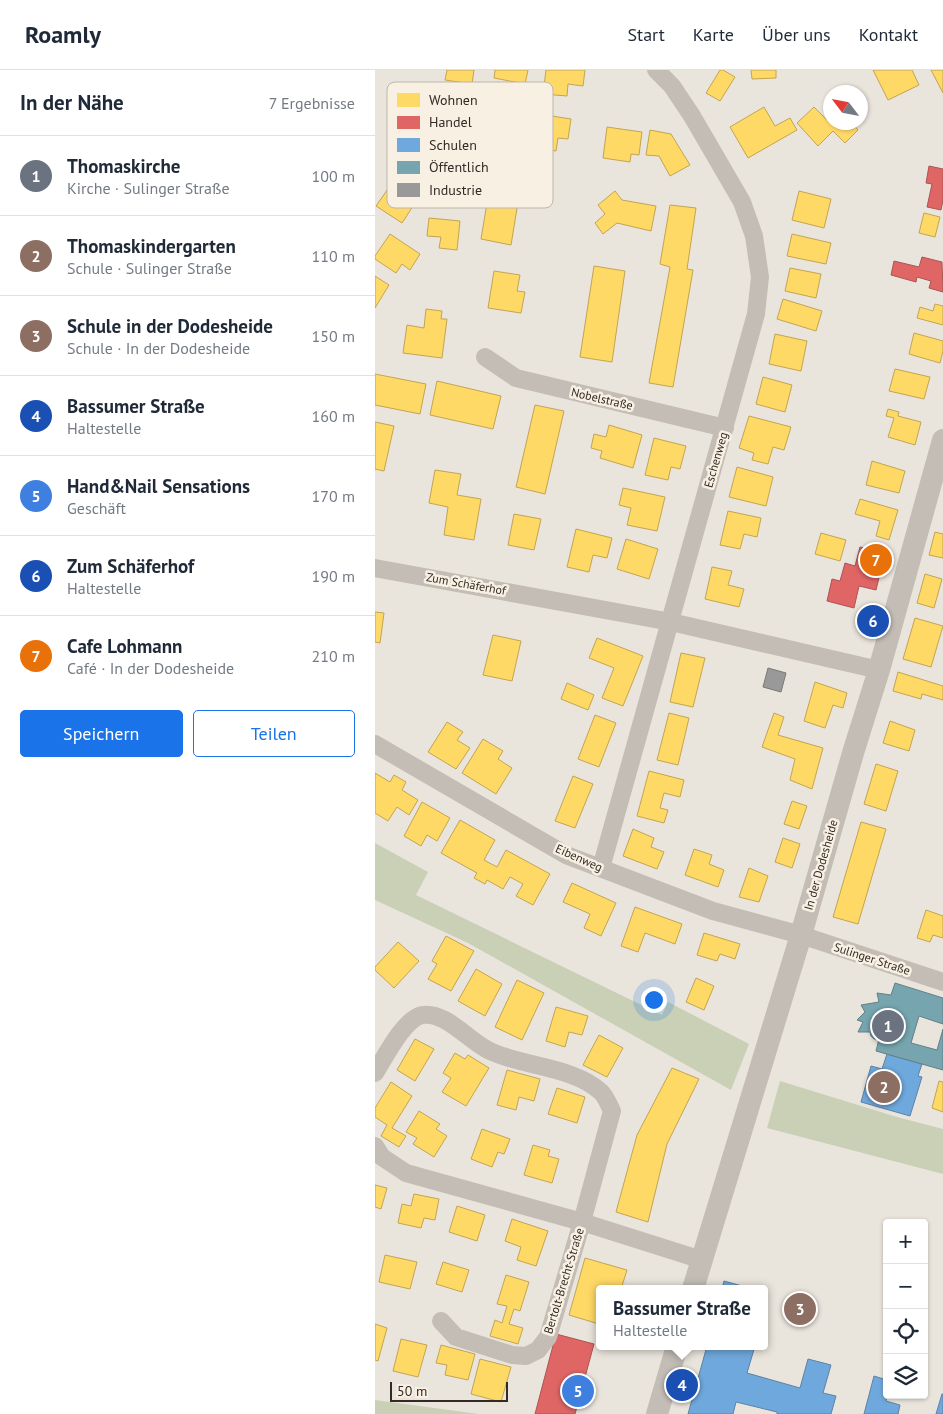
<!DOCTYPE html>
<html lang="de">
<head>
<meta charset="utf-8">
<style>
  :root { --surface:#fff; --page:#f6f6f7; --text:#1f2937; --muted:#747a83; --line:#e0e1e3; --accent:#1a73e8 }
  body { margin:0; font-family:"PT Sans",sans-serif; background:var(--page); color:var(--text) }
  .controls { position:absolute; right:15px; bottom:15px; display:grid; overflow:hidden; border-radius:5px; box-shadow:0 1px 4px #0004 }
  .controls button { width:45px; height:45px; display:grid; place-items:center; padding:0; border:0; border-bottom:1px solid var(--line); background:var(--surface); color:var(--text); font:25px sans-serif }
  .compass { position:absolute; left:448px; top:15px; width:45px; height:45px; border-radius:50%; background:var(--surface); box-shadow:0 1px 4px #0004; rotate:302deg }
  .scale { position:absolute; left:15px; bottom:12px; width:118px; box-sizing:border-box; padding-left:5px; border:2px solid #332a25; border-top:0; font-size:14px; line-height:18px; white-space:nowrap; color:#332a25; -webkit-text-stroke:4px #f8f0e2; paint-order:stroke }
  .you { position:absolute; left:278px; top:929px; width:18px; height:18px; margin:-12px; border:4px solid #fff; border-radius:50%; background:#1a73e8; box-shadow:0 0 0 8px #1a73e833 }
  .badge { display:grid; place-items:center; width:32px; height:32px; border-radius:50%; background:var(--accent); color:#fff; font-size:16px; font-weight:700 }
  .pin { position:absolute; translate:-50% -50%; border:2px solid #fff; box-shadow:0 1px 5px #0006 }
  .popup { position:absolute; left:221px; top:1215px; width:172px; height:65px; box-sizing:border-box; display:grid; place-content:center; border-radius:5px; background:var(--surface); filter:drop-shadow(0 1px 4px #0005); font-size:16px; white-space:nowrap; color:var(--muted) }
  .popup b { font-size:19px; color:var(--text) }
  .popup::after { content:''; position:absolute; left:50%; top:100%; margin-left:-10px; border:10px solid transparent; border-top-color:var(--surface) }
  .list { margin:0; padding:0; list-style:none }
  h2 { display:flex; justify-content:space-between; align-items:center; height:65px; margin:0; padding:0 20px; font-size:21px }
  h2 small { font-size:16px; font-weight:400; color:var(--muted) }
  .list li { display:grid; grid-template-columns:32px 1fr auto; gap:15px; align-items:center; box-sizing:border-box; height:80px; padding:0 20px; border-top:1px solid var(--line) }
  .list b { display:block; font-size:19px; white-space:nowrap }
  .list p { margin:0; font-size:16px; white-space:nowrap; color:var(--muted) }
  .list em { font-size:16px; font-style:normal; color:var(--muted) }
  .actions { display:flex; gap:10px; padding:15px 20px }
  .actions a { flex:1; padding:11px 0; border:1px solid var(--accent); border-radius:5px; text-align:center; font-size:18px; color:var(--accent) }
  .actions .main { background:var(--accent); color:#fff }
  .icon { flex:none; width:28px; height:28px; fill:none; stroke:currentColor; stroke-width:2; stroke-linecap:round; stroke-linejoin:round }
  .map { position:relative; flex:none; width:568px; height:1344px; overflow:hidden }
  header { display:flex; align-items:center; gap:30px; box-sizing:border-box; height:70px; padding:0 25px; background:var(--surface); border-bottom:1px solid var(--line) }
  header strong { font-size:24px }
  nav { display:flex; gap:28px; margin-inline-start:auto; font-size:18px }
  main { display:flex }
  aside { flex:1; background:var(--surface) }
  .map>svg:first-child { display:block }
  .green { fill:#cad0b6 }
  .homes { fill:#ffd966; stroke:#c2a452 }
  .shops { fill:#e06666; stroke:#ac5452 }
  .schools { fill:#6fa8dc; stroke:#5d82a5 }
  .public { fill:#76a5af; stroke:#628086 }
  .industry { fill:#999; stroke:#7a7876 }
  .lines { fill:none; stroke-linecap:round; stroke-linejoin:round }
  .minor { stroke:#c3bdb6; stroke-width:18 }
  .tertiary { stroke:#c3bdb6; stroke-width:22 }
  .labels { text-anchor:middle; stroke-width:5; stroke-linejoin:round; paint-order:stroke }
  .street-label { font-size:12px; fill:#332a25; stroke:#f8f0e2 }
  .key { fill:#f8f0e2; stroke:#bdb5a9; stroke-width:1 }
  .key-label { font-size:14px; fill:#332a25 }
</style>
</head>
<body>
<header>
<strong>Roamly</strong>
<nav><a>Start</a><a>Karte</a><a>Über uns</a><a>Kontakt</a></nav>
</header>
<main>
<aside>
<h2>In der Nähe<small>7 Ergebnisse</small></h2>
<ul class="list">
<li><span class="badge" style="background:#6b7280">1</span><div><b>Thomaskirche</b><p>Kirche · Sulinger Straße</p></div><em>100 m</em></li>
<li><span class="badge" style="background:#8d6e63">2</span><div><b>Thomaskindergarten</b><p>Schule · Sulinger Straße</p></div><em>110 m</em></li>
<li><span class="badge" style="background:#8d6e63">3</span><div><b>Schule in der Dodesheide</b><p>Schule · In der Dodesheide</p></div><em>150 m</em></li>
<li><span class="badge" style="background:#1a4fb4">4</span><div><b>Bassumer Straße</b><p>Haltestelle</p></div><em>160 m</em></li>
<li><span class="badge" style="background:#3f7fe0">5</span><div><b>Hand&amp;Nail Sensations</b><p>Geschäft</p></div><em>170 m</em></li>
<li><span class="badge" style="background:#1a4fb4">6</span><div><b>Zum Schäferhof</b><p>Haltestelle</p></div><em>190 m</em></li>
<li><span class="badge" style="background:#e8710a">7</span><div><b>Cafe Lohmann</b><p>Café · In der Dodesheide</p></div><em>210 m</em></li>
</ul>
<div class="actions"><a class="main">Speichern</a><a>Teilen</a></div>
</aside>
<div class="map">
<svg width="568" height="1344" viewBox="0 0 568 1344">
  <rect width="100%" height="100%" fill="#eae5dc"/>
  <path class="green" d="M64 51 107 59 97 127 68 124 28 99Z
    M0 773 53 802 41 825 287 945 293 932 374 974 356 1020 93 873 0 830Z
    M405 1011 522 1047 568 1059V1104L392 1058Z
    M0 1330 104 1344H0Z"/>
  <path class="homes" d="M72 0H99L97 14 70 10Z
    M120 0H153L150 14 119 8Z
    M171 0H210L208 16 193 14 192 26 168 24Z
    M345 0H348L360 7 345 31 331 23Z
    M376 0H401V8L377 9Z
    M498 0H537L544 15 513 30Z
    M556 0H568V23Z
    M389 37 400 56 415 48 422 60 373 88 355 57Z
    M439 37 455 53 476 52 483 60 470 73 458 61 443 76 422 53Z
    M164 44 196 49 193 69 183 68 181 81 159 78Z
    M121 49 151 53 148 73 136 72 134 85 116 82Z
    M232 57 267 62 264 85 256 84 255 92 228 88Z
    M275 60 296 64 315 95 295 106 284 86 271 85Z
    M17 113 42 130 27 153 1 136Z
    M115 115 145 120 136 175 106 169Z
    M240 121 247 130 281 136 276 161 242 153 228 164 220 153 230 144 223 135Z
    M424 121 456 129 449 158 417 150Z
    M295 135 321 138 312 199 318 200 298 317 274 313 295 197 285 194Z
    M549 143 565 147 560 167 544 163Z
    M54 148 85 151 82 180 64 178 66 167 52 166Z
    M15 164 45 184 35 200 27 194 21 203 0 189V186Z
    M417 164 456 173 451 194 412 186Z
    M219 196 250 201 237 292 205 287Z
    M415 198 446 204 441 228 410 221Z
    M119 201 145 205 142 221 150 222 146 243 113 238Z
    M0 206 14 215 0 238Z
    M408 229 447 241 441 261 402 249Z
    M560 234 568 236V255L542 248 545 237 558 241Z
    M51 239 67 241 66 249H72L67 288 28 283 32 255 49 258Z
    M539 263 568 271V281L565 293 534 284Z
    M400 264 432 271 426 301 394 294Z
    M520 299 555 307 549 329 514 321Z
    M0 304 51 314 45 344 0 335Z
    M388 307 417 315 410 342 381 334Z
    M62 311 126 326 118 359 55 345Z
    M160 335 189 341 170 424 141 417Z
    M513 339 524 342 523 346 546 352 540 375 513 367 519 348 511 346Z
    M374 346 416 357 409 380 398 377 393 394 377 390 379 383 364 378Z
    M0 352 19 356 9 401 0 399Z
    M234 355 267 365 258 398 225 388 227 381 216 378 219 364 231 367Z
    M279 368 311 376 305 399 296 397 293 410 270 405Z
    M497 391 530 401 524 423 491 415Z
    M362 397 398 407 391 436 354 427Z
    M60 400 86 404 82 425 106 429 99 470 69 465 73 437 54 433Z
    M248 418 290 427 282 461 252 455 256 438 244 435Z
    M485 429 523 440 514 470 501 466 505 451 480 444Z
    M353 441 386 448 382 467 369 464 365 479 345 475Z
    M139 444 166 449 159 480 133 475Z
    M201 459 237 468 232 488 218 485 214 502 192 497Z
    M560 462 568 464V488L554 485Z
    M446 463 471 470 465 491 440 484Z
    M251 469 283 479 274 509 242 499Z
    M337 497 357 501 353 515 369 519 364 537 330 529Z
    M550 504 567 509 559 538 542 533Z
    M0 542 9 543 5 573 0 572Z
    M540 548 568 556 556 597 528 589Z
    M118 565 146 571 137 611 108 605Z
    M222 568 268 586 248 636 227 628 239 598 214 588Z
    M306 583 330 588 318 637 295 632Z
    M523 602 568 616V630L547 624 546 629 518 621Z
    M440 612 472 623 468 638 458 635 450 658 429 651Z
    M192 613 219 625 213 640 186 629Z
    M294 643 314 648 303 695 282 690Z
    M399 643 409 647 403 665 448 678 437 719 415 710 420 689 387 677Z
    M220 645 241 653 224 697 203 689Z
    M515 651 540 660 534 681 508 673Z
    M72 652 88 662 82 670 95 678 81 699 53 682Z
    M108 669 128 681 123 689 137 698 121 724 87 703Z
    M501 694 523 701 511 741 489 734Z
    M274 701 309 710 305 727 289 723 285 738 293 740 289 753 262 746Z
    M0 703 15 712 19 705 31 712 27 720 43 730 34 745 22 737 13 751 0 743Z
    M198 706 218 714 200 758 180 751Z
    M417 731 432 736 424 759 409 754Z
    M47 732 75 748 62 771 52 765 46 776 29 766Z
    M85 750 120 770 109 790 122 797 131 780 175 804 158 835 141 826 148 814 135 807 128 819 112 810 110 814 99 808 102 803 66 783Z
    M486 752 511 759 483 854 458 847Z
    M258 759 279 768 276 777 289 782 282 799 248 786Z
    M408 768 425 774 417 798 400 792Z
    M319 779 337 785 334 794 349 800 343 817 310 805Z
    M374 798 393 806 384 832 364 827Z
    M197 813 241 833 226 866 209 858 215 844 188 832Z
    M260 837 307 854 300 874 270 863 263 882 246 876Z
    M551 840 568 846V868L558 865 555 872 542 868Z
    M329 863 365 874 360 889 345 884 342 891 322 885Z
    M71 866 99 881 76 921 53 909 62 894 57 891Z
    M23 872 44 891 19 918 0 900V897Z
    M101 899 127 914 110 946 83 931Z
    M321 908 339 916 329 940 311 932Z
    M142 910 169 923 147 970 120 957Z
    M181 937 213 946 207 965 194 962 190 977 171 971Z
    M224 965 248 978 232 1007 208 995Z
    M40 969 59 979 40 1011 22 1000Z
    M80 983 90 989 93 985 114 998 91 1036 67 1022 76 1008 68 1003Z
    M297 998 324 1009 292 1074 273 1152 241 1142 262 1065Z
    M132 1000 165 1009 159 1031 144 1027 141 1040 122 1035Z
    M564 1011 568 1012V1042L557 1038Z
    M16 1012 37 1026 17 1058 31 1066 24 1077 6 1066 12 1055 0 1047V1038Z
    M182 1018 210 1027 202 1053 173 1044Z
    M44 1041 65 1054 61 1059 72 1066 59 1087 38 1074 42 1068 31 1062Z
    M107 1059 135 1069 129 1084 123 1082 117 1097 96 1089Z
    M158 1075 175 1080 173 1086 184 1089 177 1113 149 1105Z
    M0 1115 12 1118 6 1139 0 1137Z
    M39 1124 64 1129 60 1150 49 1148 46 1158 23 1153 27 1134 36 1136Z
    M82 1136 110 1145 102 1171 74 1162Z
    M137 1149 173 1161 161 1196 142 1190 146 1177 130 1171Z
    M10 1185 42 1192 35 1219 4 1212Z
    M210 1188 252 1200 246 1219H224V1254L194 1245Z
    M68 1192 94 1200 87 1222 61 1214Z
    M131 1205 154 1212 145 1241 139 1239 134 1254 148 1258 143 1274 115 1266 120 1250 127 1253 132 1236 122 1234Z
    M0 1254 12 1258 3 1291 0 1290Z
    M26 1269 52 1275 43 1307 18 1301Z
    M66 1275 100 1284 93 1310 70 1305 72 1295 61 1293Z
    M105 1289 136 1297 126 1332 96 1324Z"/>
  <path class="shops" d="M554 96 568 99V130L566 140 552 137 557 114 551 113Z
    M547 187 567 192 568 222 554 218 556 211 542 207 541 212 516 205 519 191 544 197Z
    M485 477 510 483 501 520 484 516 479 538 452 531 457 509 465 511 470 493 480 496Z
    M181 1264 219 1274 200 1344H160Z"/>
  <path class="schools" d="M512 984 547 994 543 1006 547 1007 535 1046 486 1032 496 996 507 999Z
    M349 1211 378 1219H347Z
    M332 1276H380L372 1303 425 1318 433 1289 456 1295 448 1323 461 1326 456 1344H402V1342L361 1332 358 1344H313Z
    M499 1306 512 1310 513 1325 511 1331 525 1335 523 1344H489Z
    M567 1324H568V1344H561Z"/>
  <path class="public" d="M520 913 568 928V954L544 946 536 973 562 980 568 959V1000L501 981 504 969H499L496 966 495 962H483L488 952 482 950 490 942 486 935 504 932 502 923 516 925Z"/>
  <path class="industry" d="M393 598 411 603 406 622 388 617Z"/>
  <g class="lines">
    <path class="minor" d="M110 287 141 308 350 358
      M0 498 296 552 504 600
      M0 674 191 785 338 841 426 865 568 912
      M226 798 381 244 385 207 379 166 367 132 317 46 297 16 281 0
      M0 1003C10 987 29 949 47 945 70 941 93 970 113 980 146 997 198 996 226 1022 231 1027 234 1035 237 1041L207 1152 173 1267 163 1280 151 1286 137 1285 81 1267 66 1251
      M0 1076 7 1087 31 1103 207 1152 327 1190"/>
    <path class="tertiary" d="M318 1219 426 865 478 683 504 600 568 370
      M282 1344 302 1276"/>
  </g>
  <g class="labels">
    <g class="street-label">
      <text transform="translate(227 329) rotate(13)" y="4">Nobelstraße</text>
      <text transform="translate(341 390) rotate(-74)" y="4">Eschenweg</text>
      <text transform="translate(91 514) rotate(10)" y="4">Zum Schäferhof</text>
      <text transform="translate(204 788) rotate(24)" y="4">Eibenweg</text>
      <text transform="translate(446 795) rotate(-74)" y="4">In der Dodesheide</text>
      <text transform="translate(497 889) rotate(18)" y="4">Sulinger Straße</text>
      <text transform="translate(189 1211) rotate(-73)" y="4">Bertolt-Brecht-Straße</text>
    </g>
  </g>
  <rect x="12" y="12" width="166" height="126" rx="8" class="key"/>
  <rect x="22" y="23" width="23" height="14" fill="#ffd966"/>
  <rect x="22" y="46" width="23" height="13" fill="#e06666"/>
  <rect x="22" y="68" width="23" height="14" fill="#6fa8dc"/>
  <rect x="22" y="91" width="23" height="13" fill="#76a5af"/>
  <rect x="22" y="113" width="23" height="14" fill="#999"/>
  <g class="key-label">
    <text x="54" y="35">Wohnen</text>
    <text x="54" y="57">Handel</text>
    <text x="54" y="80">Schulen</text>
    <text x="54" y="102">Öffentlich</text>
    <text x="54" y="125">Industrie</text>
  </g>
</svg>
<div class="controls">
<button>+</button>
<button>−</button>
<button><svg class="icon" aria-label="locate" viewBox="0 0 24 24"><circle cx="12" cy="12" r="6"/><path d="M12 2v4M12 18v4M2 12h4M18 12h4"/></svg></button>
<button><svg class="icon" aria-label="layers" viewBox="0 0 24 24"><path d="M12 4l9 5-9 5-9-5zM3 14l9 5 9-5"/></svg></button>
</div>
<svg class="compass" viewBox="-18 -18 36 36"><path d="M0-13l5 13h-10z" fill="#e53935"/><path d="M0 13l5-13h-10z" fill="#747a83"/></svg>
<div class="scale">50 m</div>
<div class="you"></div>
<div class="pin badge" style="left:513px;top:956px;background:#6b7280">1</div>
<div class="pin badge" style="left:509px;top:1017px;background:#8d6e63">2</div>
<div class="pin badge" style="left:425px;top:1239px;background:#8d6e63">3</div>
<div class="pin badge" style="left:307px;top:1315px;background:#1a4fb4">4</div>
<div class="popup"><b>Bassumer Straße</b>Haltestelle</div>
<div class="pin badge" style="left:203px;top:1321px;background:#3f7fe0">5</div>
<div class="pin badge" style="left:498px;top:551px;background:#1a4fb4">6</div>
<div class="pin badge" style="left:501px;top:490px;background:#e8710a">7</div>
</div>
</main>
</body>
</html>
